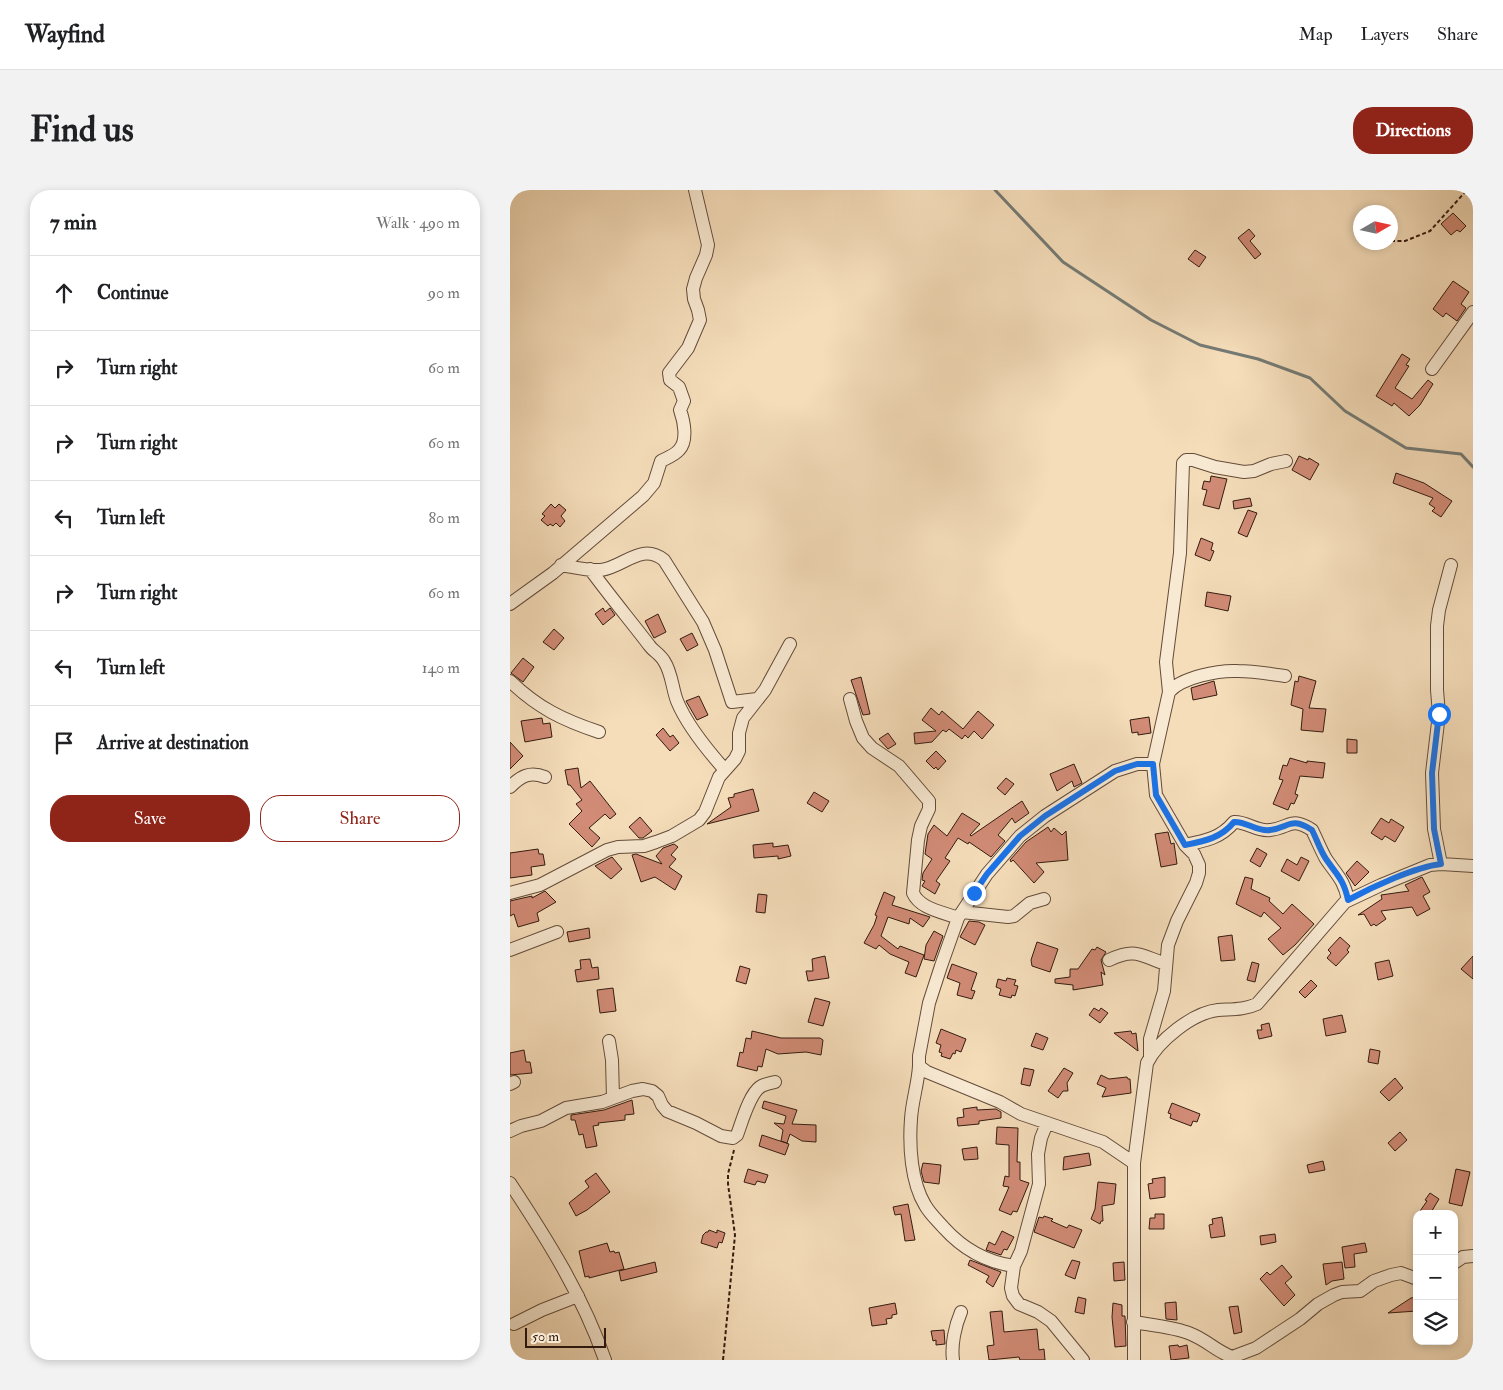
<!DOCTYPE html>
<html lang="en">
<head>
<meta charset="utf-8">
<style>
  :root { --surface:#fff; --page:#f2f2f2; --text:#202124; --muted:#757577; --line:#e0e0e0; --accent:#8f2418 }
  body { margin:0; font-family:"IM FELL Double Pica",serif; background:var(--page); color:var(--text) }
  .controls { position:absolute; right:15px; bottom:15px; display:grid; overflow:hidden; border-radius:10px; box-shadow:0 2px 8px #0003 }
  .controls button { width:45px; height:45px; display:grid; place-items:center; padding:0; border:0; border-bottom:1px solid var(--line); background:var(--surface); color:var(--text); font:25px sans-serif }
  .compass { position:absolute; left:843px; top:15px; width:45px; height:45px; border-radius:50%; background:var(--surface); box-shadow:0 2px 8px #0003; rotate:81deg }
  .scale { position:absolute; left:15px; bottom:12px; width:81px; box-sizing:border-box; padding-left:5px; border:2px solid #331b0f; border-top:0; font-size:14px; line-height:18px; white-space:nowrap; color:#331b0f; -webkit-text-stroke:4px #f8e9d2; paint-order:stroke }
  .stop { position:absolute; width:15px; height:15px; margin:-11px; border:4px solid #1a73e8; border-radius:50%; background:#fff }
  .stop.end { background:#1a73e8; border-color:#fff; box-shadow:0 1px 5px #0008 }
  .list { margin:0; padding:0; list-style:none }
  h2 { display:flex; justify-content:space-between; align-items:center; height:65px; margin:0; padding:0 20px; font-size:21px }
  h2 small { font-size:16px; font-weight:400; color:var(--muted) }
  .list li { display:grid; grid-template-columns:32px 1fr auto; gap:15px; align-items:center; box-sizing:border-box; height:75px; padding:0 20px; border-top:1px solid var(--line) }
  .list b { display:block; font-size:19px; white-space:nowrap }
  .list em { font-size:16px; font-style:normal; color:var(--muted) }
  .actions { display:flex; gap:10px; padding:15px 20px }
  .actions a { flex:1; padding:11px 0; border:1px solid var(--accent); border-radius:20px; text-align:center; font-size:18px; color:var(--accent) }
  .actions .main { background:var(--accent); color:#fff }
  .icon { flex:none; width:28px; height:28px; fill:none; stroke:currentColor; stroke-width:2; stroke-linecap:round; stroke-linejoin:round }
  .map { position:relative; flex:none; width:963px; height:1170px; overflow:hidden; border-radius:20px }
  header { display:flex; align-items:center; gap:30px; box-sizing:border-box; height:70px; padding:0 25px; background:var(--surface); border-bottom:1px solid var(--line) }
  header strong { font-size:24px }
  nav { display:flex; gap:28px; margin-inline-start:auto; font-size:18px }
  .intro { display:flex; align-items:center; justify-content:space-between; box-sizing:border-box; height:120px; padding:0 30px }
  h1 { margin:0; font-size:35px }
  .button { padding:12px 22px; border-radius:20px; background:var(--accent); color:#fff; font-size:18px; font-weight:700 }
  main { display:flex; gap:30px; padding:0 30px }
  aside { flex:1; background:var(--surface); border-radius:20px; box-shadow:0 2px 8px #0003 }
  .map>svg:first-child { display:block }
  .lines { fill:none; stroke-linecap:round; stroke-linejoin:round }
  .stream { stroke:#747a74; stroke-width:3 }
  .building { fill:#d18b76; stroke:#331b0f }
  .minor-casing { stroke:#644c3a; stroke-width:14 }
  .path { stroke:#331b0f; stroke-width:2; stroke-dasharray:4 2.5; stroke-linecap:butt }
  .minor { stroke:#f8e9d2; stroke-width:12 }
  .route { stroke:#1a73e8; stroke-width:6 }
</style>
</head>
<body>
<header>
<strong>Wayfind</strong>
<nav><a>Map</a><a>Layers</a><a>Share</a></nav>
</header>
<div class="intro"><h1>Find us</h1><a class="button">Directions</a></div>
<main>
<aside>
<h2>7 min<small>Walk · 490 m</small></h2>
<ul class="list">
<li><svg class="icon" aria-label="ahead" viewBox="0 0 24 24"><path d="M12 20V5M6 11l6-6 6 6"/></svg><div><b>Continue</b></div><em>90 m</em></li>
<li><svg class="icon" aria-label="right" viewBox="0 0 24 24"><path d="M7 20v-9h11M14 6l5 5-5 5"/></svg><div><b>Turn right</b></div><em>60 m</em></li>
<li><svg class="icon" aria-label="right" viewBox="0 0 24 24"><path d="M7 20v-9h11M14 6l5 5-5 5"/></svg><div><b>Turn right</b></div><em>60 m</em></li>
<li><svg class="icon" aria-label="left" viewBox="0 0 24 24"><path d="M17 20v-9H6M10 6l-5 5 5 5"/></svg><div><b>Turn left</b></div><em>80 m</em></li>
<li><svg class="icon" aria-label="right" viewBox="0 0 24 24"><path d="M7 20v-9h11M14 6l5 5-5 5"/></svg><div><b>Turn right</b></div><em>60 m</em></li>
<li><svg class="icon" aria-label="left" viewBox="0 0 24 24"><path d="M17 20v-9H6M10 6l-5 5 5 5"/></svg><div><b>Turn left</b></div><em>140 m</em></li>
<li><svg class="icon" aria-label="arrive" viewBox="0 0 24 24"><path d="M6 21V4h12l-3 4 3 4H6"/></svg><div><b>Arrive at destination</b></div></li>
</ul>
<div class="actions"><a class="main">Save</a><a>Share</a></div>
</aside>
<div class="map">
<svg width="963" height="1170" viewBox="0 0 963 1170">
  <rect width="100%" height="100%" fill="#f5ddba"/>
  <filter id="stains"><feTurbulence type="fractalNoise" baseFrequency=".004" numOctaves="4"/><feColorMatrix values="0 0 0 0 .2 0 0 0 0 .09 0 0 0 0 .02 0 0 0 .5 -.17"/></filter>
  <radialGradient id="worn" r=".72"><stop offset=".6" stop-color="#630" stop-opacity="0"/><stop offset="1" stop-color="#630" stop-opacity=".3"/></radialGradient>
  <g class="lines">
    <path class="stream" d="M485 0 553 72 641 130 690 155 748 169 800 188 835 221 896 258 951 264 963 277"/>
  </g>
  <path class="building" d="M943 23 956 36 950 42 947 40 941 45 931 34Z
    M739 39 745 46 740 51 751 64 745 69 728 48Z
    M685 60 696 67 689 77 678 69Z
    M943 91 959 102 951 114 956 118 947 131 936 123 933 127 923 119Z
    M892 164 900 169 896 175 899 176 885 198 902 209 918 190 923 194 910 215 899 226 884 213 882 216 866 206Z
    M789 266 798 270 799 268 809 274 800 290 782 280Z
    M886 283 914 293 942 311 931 327 922 321 925 318 919 314 923 308 883 293Z
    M701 286 717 289 709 319 693 315 697 300 692 299 694 291 700 292Z
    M740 308 742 316 724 319 723 311Z
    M41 314 45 318 49 314 56 320 51 326 55 331 50 337 46 333 43 336 40 334 38 336 31 330 35 326 32 324Z
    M738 320 747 323 737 347 728 343Z
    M691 348 703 353 701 360 704 361 700 371 685 365Z
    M697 402 721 406 718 421 695 416Z
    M93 418 95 422 100 418 105 425 93 435 85 424Z
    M148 424 156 442 144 448 135 431Z
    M44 439 54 448 44 460 33 452Z
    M182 443 188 455 177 461 170 449Z
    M13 468 24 477 13 492 1 483Z
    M789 486 806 491 799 518 816 519 813 542 791 540 793 519 781 515 785 491 788 492Z
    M351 487 360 524 353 525 341 490Z
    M704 491 707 505 683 510 681 498Z
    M189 506 198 525 187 530 176 511Z
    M421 518 429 525 432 521 453 539 468 521 484 535 472 549 464 541 458 548 455 545 452 549 439 539 436 542 433 540 422 552 405 554 404 543 426 541 412 530Z
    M639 527 641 543 628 545V542L622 543 620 530Z
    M32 528 33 534 40 533 42 547 15 552 11 531Z
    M153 538 160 547 163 545 169 553 160 561 146 545Z
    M378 543 386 554 378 559 369 549Z
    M837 549 847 550V563H837Z
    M0 552 13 566 0 579Z
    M426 561 436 571 428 580 426 577 424 579 416 571Z
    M780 568 797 573V571L815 573 813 588 790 586 785 604 788 605 784 614 781 613 778 620 763 614 773 590 769 589 773 575 777 576Z
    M564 574 572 593 564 597 562 591 547 601 540 584Z
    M68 578 71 598 80 591 106 624 100 629 95 624 79 638 90 648 82 657 59 634 72 621 66 614 72 610 60 595H58L55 580Z
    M496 588 504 594 495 605 487 598Z
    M243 599 249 621 197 634 221 617 218 608 224 607V604Z
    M304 602 319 611 312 622 297 613Z
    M512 611 519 623 505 633 502 628 488 645 495 651 481 667 459 652 458 654 448 648 435 668 440 671 426 691 430 694 425 704 412 696 415 691 412 690 413 683 422 669 415 664 418 644 424 635 437 646 452 623 470 634 460 645 461 646Z
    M130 627 142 641 133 648H129L119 637Z
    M871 628 879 633 881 629 894 637 885 652 875 646 872 650 861 643Z
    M538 637 541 642 544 638 552 645 556 641 558 670 526 673 534 682 524 693 503 670 501 672 500 670 516 652Z
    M658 642 661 654 664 653 667 674 651 677 645 644Z
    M263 653V657L278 655 281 666 268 669V666L244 668 243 655Z
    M164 654 168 657 161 665 166 669 159 677 172 686 165 700 145 687 131 692 122 665 126 664 152 674 146 666 153 658Z
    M747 658 757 664 750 677 740 671Z
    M28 659 29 664H33L35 675 21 677 22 685 0 688V663Z
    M102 667 112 679 101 689 85 676Z
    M791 667 799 671 789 691 771 681 777 669 787 675Z
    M847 671 859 682 845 696 836 683Z
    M735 687 743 689 741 699 760 708 759 711 773 724 782 714 804 734 785 755 773 765 758 749 771 738 754 722 751 727 726 714Z
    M912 687 920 702 913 706 920 719 907 726 902 717 871 721 876 729 866 736 864 734 861 736 854 724 848 725 872 709 871 705 899 701 895 695Z
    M35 701 46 712 27 723 29 731 8 737 4 724 0 726V711L22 706V708Z
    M374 702 385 707 382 715 420 727 413 737 400 728 399 734 378 727 371 746 388 759 390 756 414 765 406 787 395 783 399 772 380 764 369 755 366 759 354 753 364 735 367 726 365 725Z
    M248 704 257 705 255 723 246 722Z
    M459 731 469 732 475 735 465 755 450 747Z
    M79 738 80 748 59 752 57 742Z
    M424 741 433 746 424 771 414 769 416 755Z
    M722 745 725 770 711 771 708 747Z
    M830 747 840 756 837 760 839 762 826 776 817 768 821 763 818 760Z
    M527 752 548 759 540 782 522 776 521 770Z
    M587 757 596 762 591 770 595 785 591 782 593 795 563 800V795L545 793V789L560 787V779H568L582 759 585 760Z
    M315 766 319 788 298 791 296 781H303L302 769Z
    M963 766V789L951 779Z
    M80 769 82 778 88 777 89 789 67 792 65 780 71 779 70 770Z
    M879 770 883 786 868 790 865 773Z
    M742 772 749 774 745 792 737 790Z
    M442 774 467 783 461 800 465 801 462 809 447 805 450 793 437 788Z
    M230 776 240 779 236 794 226 791Z
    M497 788 506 790 504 795 508 796 505 806 502 805 501 808 489 805 491 799 486 797 488 789 496 791Z
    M801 790 807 796 795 808 789 802Z
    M103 798 106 821 90 823 87 800Z
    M305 808 320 812 313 836 298 832Z
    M584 818 589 821 591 818 598 823 590 833 579 825Z
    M832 825 836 842 816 846 813 829Z
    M759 833 762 846 749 849 747 840H752L751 835Z
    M431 839 456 849 451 862 446 860 445 864 443 863 440 869 431 866 432 863 429 862 431 855 426 853Z
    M242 841 271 848H310L313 850 311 865 296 862 268 864 256 859 252 877 248 876 247 881 227 876 230 862 233 863 236 848 241 849Z
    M621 841 622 844 626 843 628 861 604 843Z
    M526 843 538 848 533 860 521 856Z
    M860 859 870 861 868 874 858 872Z
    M14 860 16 872H20L22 883 0 885V863Z
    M514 878 524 880 520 896 511 894Z
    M554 878 563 883 557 893 558 901H553L548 908 538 901Z
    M591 885 599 889 617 887 618 889H620L621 903 592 907 596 898 587 894Z
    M885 888 893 898 879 911 870 902Z
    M122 910 124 924 115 925V930L88 933 89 935 83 936 87 956 76 958 73 944 69 945 65 930H61V925L94 920Z
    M254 911 287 920 282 934 306 935V952L292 951 280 944 277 953 271 951 273 940 264 933 274 934 276 926 252 918Z
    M662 913 690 924 687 932 683 931 681 936 660 928 661 924 658 923Z
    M467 917V920L486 919 491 922V928L469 931V934L448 936 447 928 454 927 453 919Z
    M487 937 508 938 507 972H510V990L519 993 507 1022 503 1021 501 1025 489 1020 499 997 493 996 495 986 499 987V955L486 954Z
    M890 942 897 950 885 961 878 953Z
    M252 945 279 954 275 965 249 956Z
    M467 957 468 969 454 970 452 959Z
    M579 963 581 975 553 980 554 967Z
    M813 971 815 980 799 983 797 975Z
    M413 973 431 975 429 994 414 992 411 981Z
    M238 979 258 985 255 993 247 991 245 995 234 992Z
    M946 979 960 982 952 1016 939 1013Z
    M86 983 100 1002 77 1020 66 1026 59 1013 79 997 75 991Z
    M655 987V1007L640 1009 638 994 643 993 642 989Z
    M588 992 606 994 604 1014 592 1016 593 1031H591L590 1034 581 1029 585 1019Z
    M920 1003 929 1009 920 1024H908L917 1011 915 1010Z
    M398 1014 405 1050 395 1051 391 1024 385 1025 383 1017Z
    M645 1024H654V1039H639L640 1028H645Z
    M534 1026 543 1029 541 1031 557 1038 559 1035 572 1040 564 1058 524 1042 529 1027 533 1028Z
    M712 1027 715 1046 701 1048 699 1035 703 1034 702 1029Z
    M199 1040 207 1043V1040L215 1043 212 1053 209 1052 207 1058 191 1053 193 1045 196 1042H198Z
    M492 1041 504 1047 497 1060 494 1059 491 1065 476 1060 479 1052 485 1055Z
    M765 1044 766 1052 751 1055 750 1046Z
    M97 1053 100 1062 104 1061 105 1063 109 1062 114 1079 79 1088V1086L75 1087 69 1061Z
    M855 1053 857 1062 844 1064 845 1077 835 1078 832 1057Z
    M460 1070 491 1082 483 1097 476 1092 479 1086 458 1075Z
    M562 1070 570 1072 565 1089 555 1085Z
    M145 1072 147 1082 111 1091 109 1081Z
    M614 1072 615 1090 604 1091 603 1073Z
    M832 1072 834 1089 822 1091 816 1095 813 1074Z
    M772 1075 782 1087 775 1093 785 1105 774 1116 750 1089 757 1082 760 1085Z
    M568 1107 576 1109 574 1124 565 1122Z
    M907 1107V1121L878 1123 901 1108Z
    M666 1112 667 1130 656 1129 655 1113Z
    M385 1113 387 1124 382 1125V1128L376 1129 377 1134 362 1136 359 1118Z
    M603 1113 612 1115V1126H615L616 1156 605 1157 602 1127Z
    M728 1116 732 1142 724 1144 719 1117Z
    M492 1121 494 1142 527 1139 529 1160 534 1159 535 1170H510L509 1167 479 1170 477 1156 484 1155 480 1122Z
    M434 1140 435 1154 426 1155V1150L423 1151 421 1141Z
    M668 1155 669 1157 677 1155 679 1168 661 1170 659 1156Z"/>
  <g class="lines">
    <defs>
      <path id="minor" d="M922 179 963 122
        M51 375C63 377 78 381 91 380 114 377 131 352 154 370L193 432 205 460 222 512 247 509
        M80 379C99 405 119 429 139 455 143 461 150 464 154 471 162 483 162 498 167 511 176 533 199 562 215 580
        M0 414 43 383 133 306 144 293 151 271C157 268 165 265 169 260 178 251 174 231 170 220L174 211 169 197 160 190 159 183 178 158 190 130 188 120 184 109 183 99 186 88 196 65 198 55 185 0
        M0 491C28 518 53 530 89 542
        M659 502 656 472 670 363 673 273 676 270H683L705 277 734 282 744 281 761 274 776 271
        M340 509 346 531 353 548 362 558 389 576 419 611V619L411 636 408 650 403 703C410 719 433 722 448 728
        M0 597C11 586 20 581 35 587
        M675 655C695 651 711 648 724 632 736 631 747 642 760 640 780 638 780 626 802 640 807 650 811 660 816 669 827 685 834 690 838 710
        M931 674 924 639 922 583 929 524 927 500V436L929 420 941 375
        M0 703 30 695 97 660 108 657 134 656 146 652 162 646 189 630 195 622 209 587 225 569 229 561V543L233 528 255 500 280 454
        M452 722 498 727 504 726 520 713 534 709
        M0 760 47 742
        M599 770C626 757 631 766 656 774
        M99 851 102 870 103 908
        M640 867V849L654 801 658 755 667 731 686 693 689 683V675L684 664 675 655 646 605 643 574 659 502C672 487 709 480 728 481 744 481 760 484 775 486
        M409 876C408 894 402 911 401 929 399 956 401 992 415 1015 420 1024 428 1031 434 1038 453 1059 476 1072 504 1076
        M0 894 4 892
        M537 933 531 948 528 964 529 994 511 1061 504 1076 501 1098 503 1106 509 1114 528 1122 541 1131 573 1170
        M0 941 11 936 31 931 56 918 92 912 122 901 133 899 142 901 148 906 152 915 157 921 186 933 211 946 223 948 227 945C232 932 239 905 250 897 254 894 261 893 265 892
        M624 973 593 952 511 924 490 912 417 882 409 876V866L419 813 431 776 448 728 477 684 510 646 535 626 605 581 627 574H643
        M0 993C37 1049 73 1106 95 1170
        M944 1073 953 1067 963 1066
        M623 1132C641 1135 665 1137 681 1144 698 1151 706 1161 722 1167L746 1158 790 1129 808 1114 824 1105 832 1102 850 1101 864 1091 881 1085 891 1083 907 1089
        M4 1134 32 1120 68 1106
        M443 1170C441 1155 445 1136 451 1122
        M624 1170V973L637 873C648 851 682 823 708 820 722 819 734 820 747 814L835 712 871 695 920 675 931 674 963 676"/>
    </defs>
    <use href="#minor" class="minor-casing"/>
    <path class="path" d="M881 51H895L920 41 957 0
      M868 57 878 52
      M213 1170 225 1045 218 994V984L224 960"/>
    <use href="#minor" class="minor"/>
  </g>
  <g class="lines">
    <path class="route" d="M464 703 477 684 510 646 535 626 605 581 627 574H643L646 605 675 655C695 651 711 648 724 632 736 631 747 642 760 640 779 638 780 626 802 640 807 650 810 660 816 669 827 685 834 690 838 710 862 697 905 677 931 674L924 639 922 583 929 524"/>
  </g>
  <rect width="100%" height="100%" filter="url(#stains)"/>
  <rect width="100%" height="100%" fill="url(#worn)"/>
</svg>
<div class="controls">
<button>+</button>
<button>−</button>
<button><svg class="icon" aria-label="layers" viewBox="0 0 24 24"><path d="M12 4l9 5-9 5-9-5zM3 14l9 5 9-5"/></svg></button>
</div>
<svg class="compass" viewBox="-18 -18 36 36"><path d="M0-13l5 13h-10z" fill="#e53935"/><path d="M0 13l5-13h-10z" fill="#757577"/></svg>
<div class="scale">50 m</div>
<div class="stop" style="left:929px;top:524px"></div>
<div class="stop end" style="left:464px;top:703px"></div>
</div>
</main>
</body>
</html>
